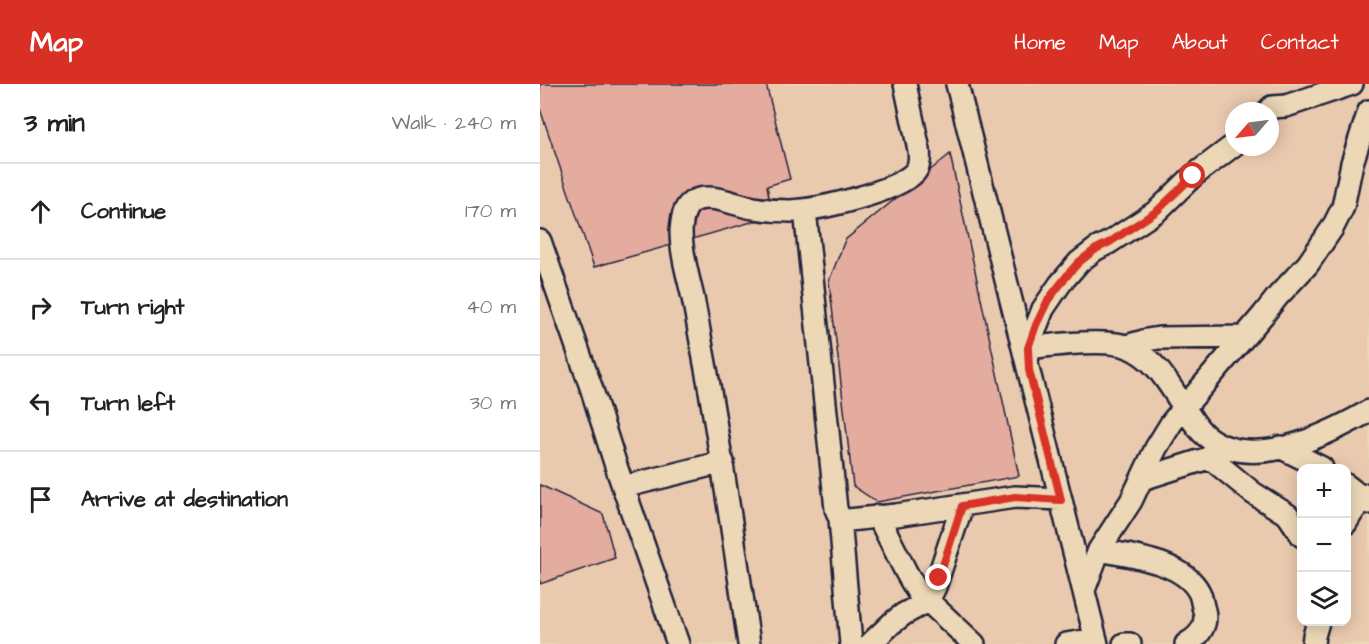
<!DOCTYPE html>
<html lang="en">
<head>
<meta charset="utf-8">
<style>
  :root { --surface:#fff; --page:#f2f2f2; --text:#222; --muted:#767676; --line:#e0e0e0; --accent:#d93025 }
  body { margin:0; font-family:"Architects Daughter",sans-serif; background:var(--page); color:var(--text) }
  .controls { position:absolute; right:18px; bottom:18px; display:grid; overflow:hidden; border-radius:12px; box-shadow:0 3px 15px #0003 }
  .controls button { width:54px; height:54px; display:grid; place-items:center; padding:0; border:0; border-bottom:2px solid var(--line); background:var(--surface); color:var(--text); font:30px sans-serif }
  .compass { position:absolute; left:685px; top:18px; width:54px; height:54px; border-radius:50%; background:var(--surface); box-shadow:0 3px 15px #0003; rotate:242deg }
  .stop { position:absolute; width:18px; height:18px; margin:-14px; border:4px solid #d93025; border-radius:50%; background:#fff }
  .stop.end { background:#d93025; border-color:#fff; box-shadow:0 2px 6px #0008 }
  .list { margin:0; padding:0; list-style:none }
  h2 { display:flex; justify-content:space-between; align-items:center; height:78px; margin:0; padding:0 24px; font-size:26px }
  h2 small { font-size:20px; font-weight:400; color:var(--muted) }
  .list li { display:grid; grid-template-columns:39px 1fr auto; gap:18px; align-items:center; box-sizing:border-box; height:96px; padding:0 24px; border-top:2px solid var(--line) }
  .list b { display:block; font-size:22px; white-space:nowrap }
  .list em { font-size:20px; font-style:normal; color:var(--muted) }
  .icon { flex:none; width:33px; height:33px; fill:none; stroke:currentColor; stroke-width:2; stroke-linecap:round; stroke-linejoin:round }
  .map { position:relative; flex:none; width:829px; height:560px; overflow:hidden }
  header { display:flex; align-items:center; gap:36px; box-sizing:border-box; height:84px; padding:0 30px; background:var(--accent); color:#fff }
  header strong { font-size:28px }
  nav { display:flex; gap:33px; margin-inline-start:auto; font-size:21px }
  main { display:flex }
  aside { flex:1; background:var(--surface) }
  .map>svg:first-child { display:block }
  .built { fill:#eacaaf; fill-rule:evenodd }
  .building { fill:#e4ab9f; stroke:#22223b; stroke-width:1.5 }
  .lines { fill:none; stroke-linecap:round; stroke-linejoin:round }
  .minor-casing { stroke:#22223b; stroke-width:26 }
  .minor { stroke:#ecd8b6; stroke-width:21 }
  .route { stroke:#d93025; stroke-width:8 }
</style>
</head>
<body>
<header>
<strong>Map</strong>
<nav><a>Home</a><a>Map</a><a>About</a><a>Contact</a></nav>
</header>
<main>
<aside>
<h2>3 min<small>Walk · 240 m</small></h2>
<ul class="list">
<li><svg class="icon" aria-label="ahead" viewBox="0 0 24 24"><path d="M12 20V5M6 11l6-6 6 6"/></svg><div><b>Continue</b></div><em>170 m</em></li>
<li><svg class="icon" aria-label="right" viewBox="0 0 24 24"><path d="M7 20v-9h11M14 6l5 5-5 5"/></svg><div><b>Turn right</b></div><em>40 m</em></li>
<li><svg class="icon" aria-label="left" viewBox="0 0 24 24"><path d="M17 20v-9H6M10 6l-5 5 5 5"/></svg><div><b>Turn left</b></div><em>30 m</em></li>
<li><svg class="icon" aria-label="arrive" viewBox="0 0 24 24"><path d="M6 21V4h12l-3 4 3 4H6"/></svg><div><b>Arrive at destination</b></div></li>
</ul>
</aside>
<div class="map">
<svg width="829" height="560" viewBox="0 0 829 560">
  <rect width="100%" height="100%" fill="#ecd8b6"/>
  <filter id="ink" filterUnits="userSpaceOnUse"><feTurbulence type="fractalNoise" baseFrequency=".0167" numOctaves="2"/><feDisplacementMap in="SourceGraphic" scale="12" xChannelSelector="R" yChannelSelector="G"/><feConvolveMatrix kernelMatrix="1 2 1 2 8 2 1 2 1" color-interpolation-filters="sRGB"/></filter>
  <g filter="url(#ink)">
    <path class="built" d="M0 0H829V560H0ZM694 27H730V63H694ZM762 384H806V538H762Z"/>
    <path class="building" d="M0 0H226L250 95 227 102 233 132 54 183 0 25Z
      M410 70 479 392 337 418 313 402 289 197 305 156Z
      M0 401 63 430 75 474 0 500Z"/>
    <g class="lines">
      <defs>
        <path id="minor" d="M417 0 557 560
          M728 27 732 23 746 22 812 0
          M265 126 296 425 300 435 309 436 356 431 475 413 521 415
          M0 157 51 303 77 385 138 560
          M586 262 607 256 619 254 703 253
          M488 264C511 261 568 254 588 263 617 276 627 298 644 323 650 332 657 345 666 352 711 388 786 352 829 327
          M488 273V264L503 225 520 200 539 178 556 165 570 158 617 127 653 92 694 61
          M740 363 782 384
          M669 373 713 409 748 431 762 452
          M602 395 681 370
          M806 401 829 419
          M83 403 183 378
          M338 432 366 488 384 519
          M300 435 311 560
          M806 439C812 428 819 418 829 410
          M559 466C590 472 643 477 659 508 662 514 662 521 664 526 668 541 659 553 646 560
          M544 506 559 466 591 417 616 364 632 338 723 231 738 212 768 180 793 143 803 123 812 79 829 27
          M388 517 434 560
          M209 560C196 470 183 380 167 290 162 265 158 239 153 214 148 192 141 169 141 147 142 136 143 124 152 118 169 107 196 122 214 124 226 126 238 127 250 127 278 126 356 108 375 88 380 82 380 74 379 66L365 0
          M330 560 352 539 364 530 388 517 395 503 422 422
          M526 560 556 555
          M584 560H590
          M773 560 774 552 778 538"/>
      </defs>
      <use href="#minor" class="minor-casing"/>
      <use href="#minor" class="minor"/>
    </g>
  </g>
  <g class="lines" filter="url(#ink)">
    <path class="route" d="M399 494 422 422 475 413 521 416 489 286 488 264 496 241 508 216 530 188 539 178 556 165 570 158 617 127 653 92"/>
  </g>
</svg>
<div class="controls">
<button>+</button>
<button>−</button>
<button><svg class="icon" aria-label="layers" viewBox="0 0 24 24"><path d="M12 4l9 5-9 5-9-5zM3 14l9 5 9-5"/></svg></button>
</div>
<svg class="compass" viewBox="-18 -18 36 36"><path d="M0-13l5 13h-10z" fill="#e53935"/><path d="M0 13l5-13h-10z" fill="#767676"/></svg>
<div class="stop" style="left:653px;top:92px"></div>
<div class="stop end" style="left:399px;top:494px"></div>
</div>
</main>
</body>
</html>
